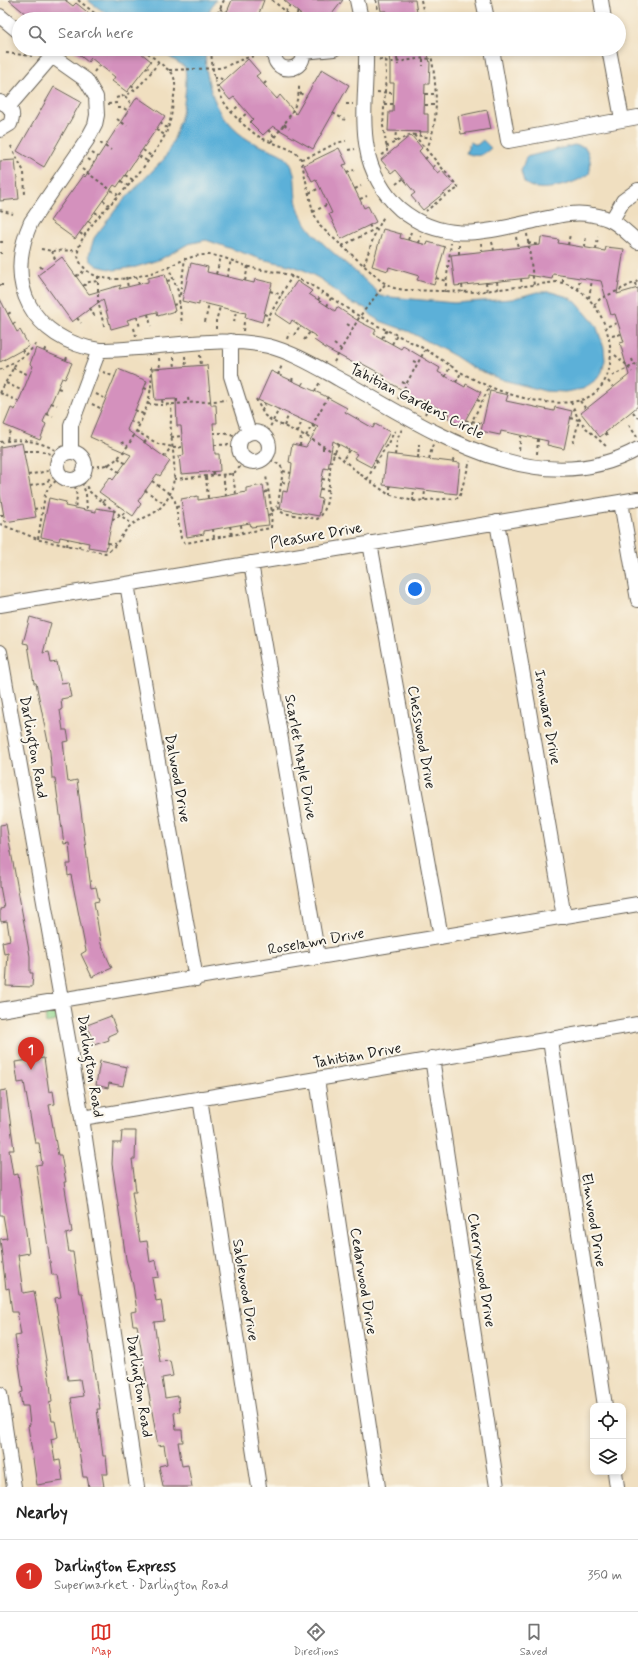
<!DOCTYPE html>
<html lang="en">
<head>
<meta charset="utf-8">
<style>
  :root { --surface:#fff; --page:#f6f6f6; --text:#222; --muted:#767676; --line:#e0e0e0; --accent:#d93025 }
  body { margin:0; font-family:Mynerve,sans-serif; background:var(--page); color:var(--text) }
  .controls { position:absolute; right:12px; bottom:12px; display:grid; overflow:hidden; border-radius:8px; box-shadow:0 2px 6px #0003 }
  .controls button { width:36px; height:36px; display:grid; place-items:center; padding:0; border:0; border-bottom:1px solid var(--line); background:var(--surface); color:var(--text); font:20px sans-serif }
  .you { position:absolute; left:415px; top:589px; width:14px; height:14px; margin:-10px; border:3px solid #fff; border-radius:50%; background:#1a73e8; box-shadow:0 0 0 6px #1a73e833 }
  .badge { display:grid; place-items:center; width:26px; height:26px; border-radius:50%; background:var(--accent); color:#fff; font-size:13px; font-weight:700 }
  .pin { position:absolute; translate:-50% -33px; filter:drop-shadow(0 1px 2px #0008) }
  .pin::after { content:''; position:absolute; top:21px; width:14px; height:12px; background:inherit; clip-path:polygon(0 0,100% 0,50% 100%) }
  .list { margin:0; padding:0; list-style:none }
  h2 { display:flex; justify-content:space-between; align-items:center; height:52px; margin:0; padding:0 16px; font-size:17px }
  h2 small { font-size:13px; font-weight:400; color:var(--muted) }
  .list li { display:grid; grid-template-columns:26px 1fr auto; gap:12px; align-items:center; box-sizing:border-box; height:72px; padding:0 16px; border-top:1px solid var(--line) }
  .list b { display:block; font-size:15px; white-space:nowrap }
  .list p { margin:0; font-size:13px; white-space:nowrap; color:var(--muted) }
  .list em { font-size:13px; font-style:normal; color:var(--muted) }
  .icon { flex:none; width:22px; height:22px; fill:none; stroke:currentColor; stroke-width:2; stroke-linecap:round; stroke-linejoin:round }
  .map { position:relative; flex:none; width:638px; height:1487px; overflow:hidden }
  .search { position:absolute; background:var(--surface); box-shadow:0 2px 6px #0003; left:12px; right:12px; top:12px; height:44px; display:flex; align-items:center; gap:10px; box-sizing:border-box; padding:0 14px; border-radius:22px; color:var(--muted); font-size:15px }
  .sheet { height:124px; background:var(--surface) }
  nav { display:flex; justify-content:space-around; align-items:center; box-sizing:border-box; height:56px; border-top:1px solid var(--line); background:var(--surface); font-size:11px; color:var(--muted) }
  nav a { display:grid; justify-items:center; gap:2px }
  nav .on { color:var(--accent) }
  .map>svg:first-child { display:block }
  .green { fill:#96d890; stroke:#597a56 }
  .water { fill:#5cb0d8; stroke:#3c667a }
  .building { fill:#d491bd }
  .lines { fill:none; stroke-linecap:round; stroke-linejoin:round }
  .minor-casing { stroke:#666055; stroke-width:16 }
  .path { stroke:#666055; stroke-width:2; stroke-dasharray:3 3; stroke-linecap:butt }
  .minor { stroke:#fff; stroke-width:14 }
  .labels { text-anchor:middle; stroke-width:4; stroke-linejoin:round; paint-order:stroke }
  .street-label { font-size:15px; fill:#1c1c1c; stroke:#fbf7ec }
</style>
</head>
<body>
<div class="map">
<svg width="638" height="1487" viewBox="0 0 638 1487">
  <rect width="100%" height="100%" fill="#fbf7ec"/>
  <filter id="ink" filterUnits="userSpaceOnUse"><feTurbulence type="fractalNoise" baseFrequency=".025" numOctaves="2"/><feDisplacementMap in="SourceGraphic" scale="8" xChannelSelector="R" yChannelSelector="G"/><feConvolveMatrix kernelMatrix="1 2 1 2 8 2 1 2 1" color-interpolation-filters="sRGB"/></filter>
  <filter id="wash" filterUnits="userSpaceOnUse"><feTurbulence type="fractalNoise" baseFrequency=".012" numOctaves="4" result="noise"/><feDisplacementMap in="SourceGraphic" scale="16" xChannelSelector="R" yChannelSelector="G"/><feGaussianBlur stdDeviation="0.9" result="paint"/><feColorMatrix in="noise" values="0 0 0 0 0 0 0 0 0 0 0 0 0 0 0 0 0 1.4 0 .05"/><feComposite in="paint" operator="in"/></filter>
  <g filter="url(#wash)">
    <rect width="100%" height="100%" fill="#f0dfc0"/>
    <path class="green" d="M45 1011C51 1011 54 1012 58 1017L56 1021 46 1023Z"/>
    <path class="water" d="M87 0H216L210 9 208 19H114Z
      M157 49H205C205 89 219 126 256 144 267 149 284 152 290 163 298 176 293 193 298 207 307 235 337 255 358 274 364 279 369 285 376 290L377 294 380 296 454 303 512 299 537 292H551L568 297 576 302 596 325 604 348 605 360 602 372 597 379 583 389 565 392 545 391 503 380 473 368 455 356 410 332 380 321 373 317 365 308 349 302 322 280 306 271 293 266 261 259 206 240 188 244 161 259 136 267 114 270 97 266 91 261 89 255 94 238 120 204 164 159C179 134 189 96 185 67Z
      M483 140 491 148C481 157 478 157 466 153L470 142 477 145Z
      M574 145 585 147C590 156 592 164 589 174 575 184 537 196 524 182L521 171 526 157Z"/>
    <g id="blocks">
      <path class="building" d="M9 0H65L73 6 76 3 96 19H39L30 12 27 15Z
        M232 0H264L257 19H224Z
        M284 0H343L328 19H306Z
        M379 0H415L418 19H387L386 11H381Z
        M72 49H129L134 53 136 49 151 61 127 92 112 81 115 77 91 58 88 62Z
        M388 49H427L430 63 429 84H425L424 114H428V132L388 131 389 112H393L394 83H390V63Z
        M248 59 260 73 256 76 277 99 280 95 296 114 322 69 349 85 313 149 273 126 263 135 250 122 253 119 234 97 230 100 218 86Z
        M54 87 81 102 44 167 17 151Z
        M137 97 165 116 117 187 114 185 75 239 50 221 83 175 85 177Z
        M487 110 491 129 461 134 458 116Z
        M411 135 422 148 419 151 438 174 442 171 454 185 423 210 411 196 415 193 396 170 392 173 381 160Z
        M339 148 347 164 343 165 364 208 368 206 376 222 341 239 329 214 332 213 316 179 312 181 304 165Z
        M15 160 19 199 0 201V161Z
        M383 229 401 234 400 238 427 245 428 242 445 247 434 285 417 280 419 276 389 267 388 271 372 266Z
        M541 237 559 240 558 243 605 251 606 247 624 249 617 294 638 288V406L600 437 581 413 629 375 620 343 624 342 618 323 615 314 611 315 601 281 553 274 552 279 528 275V278L455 286 451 255 540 245Z
        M62 257 89 294 121 285 119 289 148 282V278L165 274 175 311 158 316 157 312 148 314 127 320 129 324 111 329 103 299 72 322 38 275Z
        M191 263 208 267 207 272 254 283 255 279 272 283 262 322 245 317 246 313 236 311 199 302V305L182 301Z
        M297 281 312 291 309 294 335 311 337 307 360 322 376 330 374 334 401 349 403 346 440 368 438 372 465 387 466 384 481 392 462 426 447 417 449 414 423 400 421 404 405 395 406 392 383 379 385 376 359 362 357 365 327 349 314 340 317 337 300 326 292 320 290 324 275 314Z
        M0 299 17 332 20 330 29 346 0 362Z
        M36 348 72 363 65 379 62 378 43 422 46 424 40 440 4 425 11 408 15 410 23 391 33 366 30 364Z
        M207 365 211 405H216L217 423H213L215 454H219L220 471 181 474 179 456 184 455 181 426H177L176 399 155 400 152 369Z
        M118 369 147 381 127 430 170 461 160 476 157 474 138 501 141 504 133 516 99 492 110 477 113 480 131 455 90 437Z
        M271 371 323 395 347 408 345 412 373 428 375 424 390 432 371 467 354 458 357 454 333 441 328 469 324 468 318 498 322 499 319 516 280 509 283 491 287 492 291 473 292 463 289 462 292 444 306 447 318 427 258 400Z
        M490 391 508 395 506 401 554 411 555 407 572 411 564 449 547 445 548 441 501 431 500 435 481 431Z
        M22 443 36 517 5 522 0 494V447Z
        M387 454 460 463 457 494 383 485Z
        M263 485 269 525 251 527 250 523 204 531V534L187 537 181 499 198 496V500L226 496 246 492V488Z
        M49 498 66 502 65 506 96 512V508L114 511 106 550 88 547 89 543 60 537 59 541 41 537Z
        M30 617 51 623 43 653 49 652 51 663 57 662 61 683 68 682 71 697 61 699 62 709 60 710 63 730H67L69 741 63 742 68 782 77 780 91 888 96 887 99 901 94 902 101 944 112 968 92 977 81 954 86 951 71 875 68 876 67 864H71L69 843 64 844 55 778H52L50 752 36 683H34L28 644 23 643Z
        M6 824 30 956V973H33L32 987 6 986 8 953 4 954 2 942 10 940 7 921 1 922 0 917V909L4 908 0 886V825Z
        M111 1016 117 1032 108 1036 109 1040 94 1045 87 1025Z
        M44 1058 49 1092 53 1091 55 1104 49 1105 58 1155H61L66 1182H64L72 1232 66 1234 69 1252H73L79 1293H82L100 1409H97L103 1456H106L108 1474H102L104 1487H89L87 1477H83L71 1398 83 1396 80 1379 68 1380 55 1298 61 1297 57 1275H52L36 1165 42 1164 39 1143H35L24 1082 18 1083 15 1062Z
        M100 1061 127 1067 123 1086 109 1083 108 1088 96 1085Z
        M6 1090 14 1150H9L13 1175 18 1174 29 1253 18 1255 23 1293 34 1291 50 1383 52 1402 49 1403 52 1421H55L58 1437 51 1439 55 1461 60 1460 63 1481 37 1485 28 1426 30 1425 28 1406H22L20 1393 23 1392 15 1336 21 1335 17 1312H12L9 1288 6 1289 0 1239 7 1238 3 1215H0V1091Z
        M122 1131H136L135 1159H132L136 1192H132L138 1231 140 1242 147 1241 150 1262 156 1260 159 1277 152 1278 156 1301 161 1300 164 1321 154 1322 160 1362 170 1361 173 1376 162 1378 165 1398 178 1396 180 1412 174 1413 176 1430H182L183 1442H178L182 1466 188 1465 192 1487H163L159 1466 167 1464 164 1445 158 1446 137 1325H133L131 1312 137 1311 133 1285 126 1259 112 1164 113 1143H121Z"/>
    </g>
  </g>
  <g filter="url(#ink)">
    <use href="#blocks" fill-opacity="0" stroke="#666055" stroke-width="1"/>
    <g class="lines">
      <defs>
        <path id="minor" d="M357 0 361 19
          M483 0 487 19
          M601 0 604 19
          M0 16 19 32
          M42 49 86 80 96 97 97 115 95 125 87 140 31 222C3 284 32 339 99 350 156 350 212 334 268 346 292 352 317 367 339 379 427 427 535 506 638 449
          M275 49C269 76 309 74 302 49
          M366 49C367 82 361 116 367 149 370 170 384 195 400 209 445 246 488 231 539 220 557 216 574 211 593 215 615 218 622 229 638 242
          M492 49 508 141 638 117
          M609 49 622 119
          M303 52 334 49
          M0 102C11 105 15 114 10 124L0 130
          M9 106 52 56
          M612 220 623 201 638 190
          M231 341V376L249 433
          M239 447a15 15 0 1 1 30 0a15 15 0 1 1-30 0Z
          M71 452V425L99 350
          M57 466a14 14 0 1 1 28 0a14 14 0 1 1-28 0Z
          M621 502 638 600
          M497 522 564 917
          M370 543 441 937
          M251 563 318 957
          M127 584 196 979
          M0 605 638 499
          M0 652 82 1118 137 1487
          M0 1010 638 904
          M550 1040 605 1406
          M432 1058 497 1487
          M317 1079 378 1487
          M200 1098 259 1487
          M82 1118 317 1079 638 1024
          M0 1394 14 1487
          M615 1472 617 1487"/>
      </defs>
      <use href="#minor" class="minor-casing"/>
      <path class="path" d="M78 0 102 19
        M272 0 284 10 290 19
        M376 0 380 19
        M421 0 425 19
        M66 1 67 0
        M220 9 227 12
        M285 12 290 5
        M38 19V18
        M215 19 224 0
        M293 19 298 12
        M143 49 172 73C177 82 175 91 173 101 172 113 170 126 164 137 154 154 141 171 128 186 114 201 85 227 79 247 77 253 78 260 82 265 99 289 142 277 165 268 180 262 192 254 209 255 225 256 238 264 253 268 264 271 275 271 285 274 311 282 332 299 354 313 374 325 396 334 417 345 433 353 448 365 464 374 494 391 536 406 571 402 638 395 611 287 557 282L476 292 404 290 394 288 381 281 320 226 313 212 301 159 297 154C288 147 277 145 266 140 258 137 251 131 244 125 218 102 213 82 211 49
        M6 53 32 56
        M397 58 398 65
        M379 59C396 67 413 56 431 59
        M423 59V66
        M146 67 152 71
        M169 70 219 68C233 65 242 57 256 56
        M94 72 99 65
        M214 78H220L224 81
        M264 84 268 80
        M131 86 136 89
        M377 92 393 93
        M300 93 306 97
        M425 94H435
        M125 96 132 105
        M116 98C137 94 147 77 159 62
        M108 104 117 103
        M346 104H353
        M384 104H393
        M425 105H435
        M118 108H123L129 111
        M231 113 240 104
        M333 113 345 120
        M117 119 127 126
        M239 120 248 112
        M160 123 167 128
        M284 124 289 128
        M156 130 165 135
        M268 130 275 137
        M420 132V136
        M414 135 459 188 446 195 426 211
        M271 142C283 125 300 107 299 85
        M395 142 396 131
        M100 143 111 150
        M11 146 24 172 25 195
        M386 147 411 134 431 138
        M143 150 151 156
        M348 150 355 149
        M426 150C441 120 436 81 430 49
        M92 153 98 157
        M382 155 387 152V149L383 126 386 73 384 49
        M139 156 147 161
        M88 159 94 163
        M301 159C318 156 329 143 346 141
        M425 159 430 154
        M433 167 437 163
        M82 169 118 195
        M347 173 354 170
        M125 175 133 180
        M121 181 128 186
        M396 184 403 179
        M355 189 361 186
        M309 193 320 188
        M360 199 367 196
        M103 200 109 205
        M0 210 13 214
        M95 212 100 216
        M313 212 328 204
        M88 221 93 224
        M369 225 372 230
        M80 233 85 237
        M527 234 534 285
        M516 237 518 248
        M408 240 411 232
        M0 242H3
        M492 242 494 250
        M419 243 421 236
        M481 243 482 251
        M528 243 540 245
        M568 245 570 234
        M342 246 377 228
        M585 247 586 234
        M41 249 52 251 78 250
        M596 249 598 237
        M52 251 56 262
        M0 253H2
        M459 254V245
        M364 265 374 236 384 216
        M40 266 44 271
        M168 266 178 291 182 324
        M216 274 221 257
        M76 276 82 273 84 267
        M98 276V301L104 326
        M136 276 139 284
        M126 277 128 287
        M227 277 231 260
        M436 278 446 281
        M521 279 522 286
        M167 281 174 279
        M245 281 248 266
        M497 281 498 290
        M486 282 487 292
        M563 282V275
        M635 283 636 288
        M0 285H3
        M462 285 463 292
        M83 286 89 282 98 281
        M578 290 580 278
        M270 291 282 295
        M445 292 451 243
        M180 295 185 258
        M589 298 592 280
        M318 300 322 293
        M173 305 180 303
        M594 305 600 299 638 281
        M327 306 331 298
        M90 308 95 317
        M8 314 13 311
        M148 314 151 326
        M264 314 269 316
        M137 317 140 327
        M77 318 81 323
        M205 322 209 304
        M234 322 236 311
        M13 324 18 321
        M347 324 353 328
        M267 326 269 316 292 276
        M608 326 618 323
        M134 328 136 336
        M216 329V321L220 307
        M243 331 244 322
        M294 335 300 326
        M612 336 621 334
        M382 338 387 330
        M287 339 289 333
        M304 340 310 332
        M334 344 341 349
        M392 344 397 335
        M22 350 26 355
        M44 351 46 347
        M200 355 201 365
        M615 355 629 367
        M185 356 186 367
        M174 357 175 368
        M159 358 160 369
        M632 359 634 365
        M66 360 67 357
        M413 361 418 363
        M334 362 360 316 386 283
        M628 367 632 372
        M13 368 29 375
        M0 370 26 355 38 342
        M365 371 368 366
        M103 372 115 377
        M278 375 282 365
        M375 376 377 372
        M612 376 638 363
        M445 377 451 365
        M366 379 369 373
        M292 381 293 377
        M608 381 613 387
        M402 382 406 384
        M456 382 461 373
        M6 383 23 391
        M302 385 304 382
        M376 387 380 379
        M58 388 63 390
        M144 388 151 391
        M315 391 320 382
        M0 393 17 361
        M0 393 18 401
        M96 394 106 399
        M188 398 189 404
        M177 399V404
        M256 399 264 415 272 421 306 436 335 453 360 474 388 494 413 501 459 498 470 461
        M398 399 425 350
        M162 400 163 405
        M477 400 482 402
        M580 401 586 409
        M571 402 577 416 586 428 607 447
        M51 403 57 405
        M92 404 102 409
        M148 404 161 405 226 400
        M135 410 143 414
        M262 411 265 403
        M633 412 638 418
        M47 414 53 416
        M425 414 430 404
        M570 418 579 420 573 444
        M466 420 471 423
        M130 421 138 424
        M472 421 483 424
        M629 425 637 437
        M284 426 289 414
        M312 426 317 428
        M470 430 472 421 490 386
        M136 431 158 444 173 447
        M298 432 302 420
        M213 433H224L237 437
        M605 433 608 436
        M306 436 329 395
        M171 437 182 436
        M265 437 279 409
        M7 440 11 428
        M0 442C22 438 40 441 59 452
        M122 442 128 446
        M144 443 148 438
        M214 445 240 444
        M300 446 301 434
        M173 448 183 447
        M323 450V445
        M519 450 521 436
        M24 451H42L59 457
        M537 454 538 439
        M395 455 397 440 402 429
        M164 457 171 447
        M265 457 280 465 283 470 278 505 279 510 283 513 317 519C331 512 328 476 331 462 333 456 336 450 339 444
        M118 458 125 463
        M344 458 349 450
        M418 458 419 444
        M429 459 433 444
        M375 460 378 462
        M453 462 454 456
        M107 464 119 472
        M85 467C93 466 102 467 109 464 128 456 147 412 150 393 152 384 151 375 151 365
        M283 471 291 473
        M213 472 214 476
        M232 473 236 494
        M28 475 58 469
        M223 475 226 496
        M80 476 90 492 96 497 132 524
        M80 477 86 494 87 510
        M206 477 208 498
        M174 479 230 474 235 472 247 460
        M322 479 329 480
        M367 479 395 431
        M74 480 77 497 75 508
        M152 481 170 494 175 501 181 538 185 543 271 528 272 512 266 476
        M282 482 289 483
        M30 486 44 483 60 474
        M320 489 329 490
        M145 490 163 503
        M265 493 269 489
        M390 495V486
        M413 501 414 489
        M424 501 425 490
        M103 502 106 497
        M176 507 182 506
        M34 509 41 508
        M0 515H4
        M122 515 126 511
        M268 516 277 506
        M112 519 117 518 121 514
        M0 524 40 540 105 553C114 551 122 533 129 527 138 519 149 517 158 510 182 489 173 459 171 432 170 423 172 414 171 405
        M241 525 242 533
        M230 526 232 535
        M213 529 214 538
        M38 539 45 495 48 488 61 476
        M108 543 115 544
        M67 546 68 539
        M79 548 80 541"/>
      <use href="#minor" class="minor"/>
    </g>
  </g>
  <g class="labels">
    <g class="street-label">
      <text transform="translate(417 401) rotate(27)" y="5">Tahitian Gardens Circle</text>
      <text transform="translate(316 535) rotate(-10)" y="5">Pleasure Drive</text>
      <text transform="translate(548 717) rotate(80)" y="5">Ironware Drive</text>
      <text transform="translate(422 737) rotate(80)" y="5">Chesswood Drive</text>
      <text transform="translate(34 747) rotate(80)" y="5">Darlington Road</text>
      <text transform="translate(301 757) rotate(80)" y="5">Scarlet Maple Drive</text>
      <text transform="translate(178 778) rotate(80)" y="5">Dalwood Drive</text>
      <text transform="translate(316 941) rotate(-10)" y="5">Roselawn Drive</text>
      <text transform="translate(357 1055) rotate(-10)" y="5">Tahitian Drive</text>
      <text transform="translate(91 1066) rotate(81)" y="5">Darlington Road</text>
      <text transform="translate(594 1220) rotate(81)" y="5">Elmwood Drive</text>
      <text transform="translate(482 1270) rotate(81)" y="5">Cherrywood Drive</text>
      <text transform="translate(364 1281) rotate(81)" y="5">Cedarwood Drive</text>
      <text transform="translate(246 1290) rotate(81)" y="5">Sablewood Drive</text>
      <text transform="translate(140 1386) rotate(81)" y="5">Darlington Road</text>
    </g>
  </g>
</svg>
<div class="controls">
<button><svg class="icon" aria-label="locate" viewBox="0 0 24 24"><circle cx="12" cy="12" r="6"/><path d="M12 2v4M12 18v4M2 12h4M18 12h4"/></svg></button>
<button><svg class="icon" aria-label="layers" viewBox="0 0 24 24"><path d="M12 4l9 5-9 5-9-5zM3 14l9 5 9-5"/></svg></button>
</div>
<div class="you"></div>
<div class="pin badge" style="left:31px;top:1070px">1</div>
<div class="search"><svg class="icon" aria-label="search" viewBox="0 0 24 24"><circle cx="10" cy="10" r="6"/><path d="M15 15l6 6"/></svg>Search here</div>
</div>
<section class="sheet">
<h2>Nearby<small></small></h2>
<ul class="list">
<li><span class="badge">1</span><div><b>Darlington Express</b><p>Supermarket · Darlington Road</p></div><em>350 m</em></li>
</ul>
</section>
<nav>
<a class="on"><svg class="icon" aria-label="map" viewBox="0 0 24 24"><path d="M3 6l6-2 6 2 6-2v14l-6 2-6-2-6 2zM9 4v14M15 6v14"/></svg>Map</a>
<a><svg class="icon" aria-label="directions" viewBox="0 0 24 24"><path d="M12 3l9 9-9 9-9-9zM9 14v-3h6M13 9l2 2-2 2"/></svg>Directions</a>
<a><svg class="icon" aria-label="saved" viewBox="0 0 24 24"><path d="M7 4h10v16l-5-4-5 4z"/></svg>Saved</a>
</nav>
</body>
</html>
